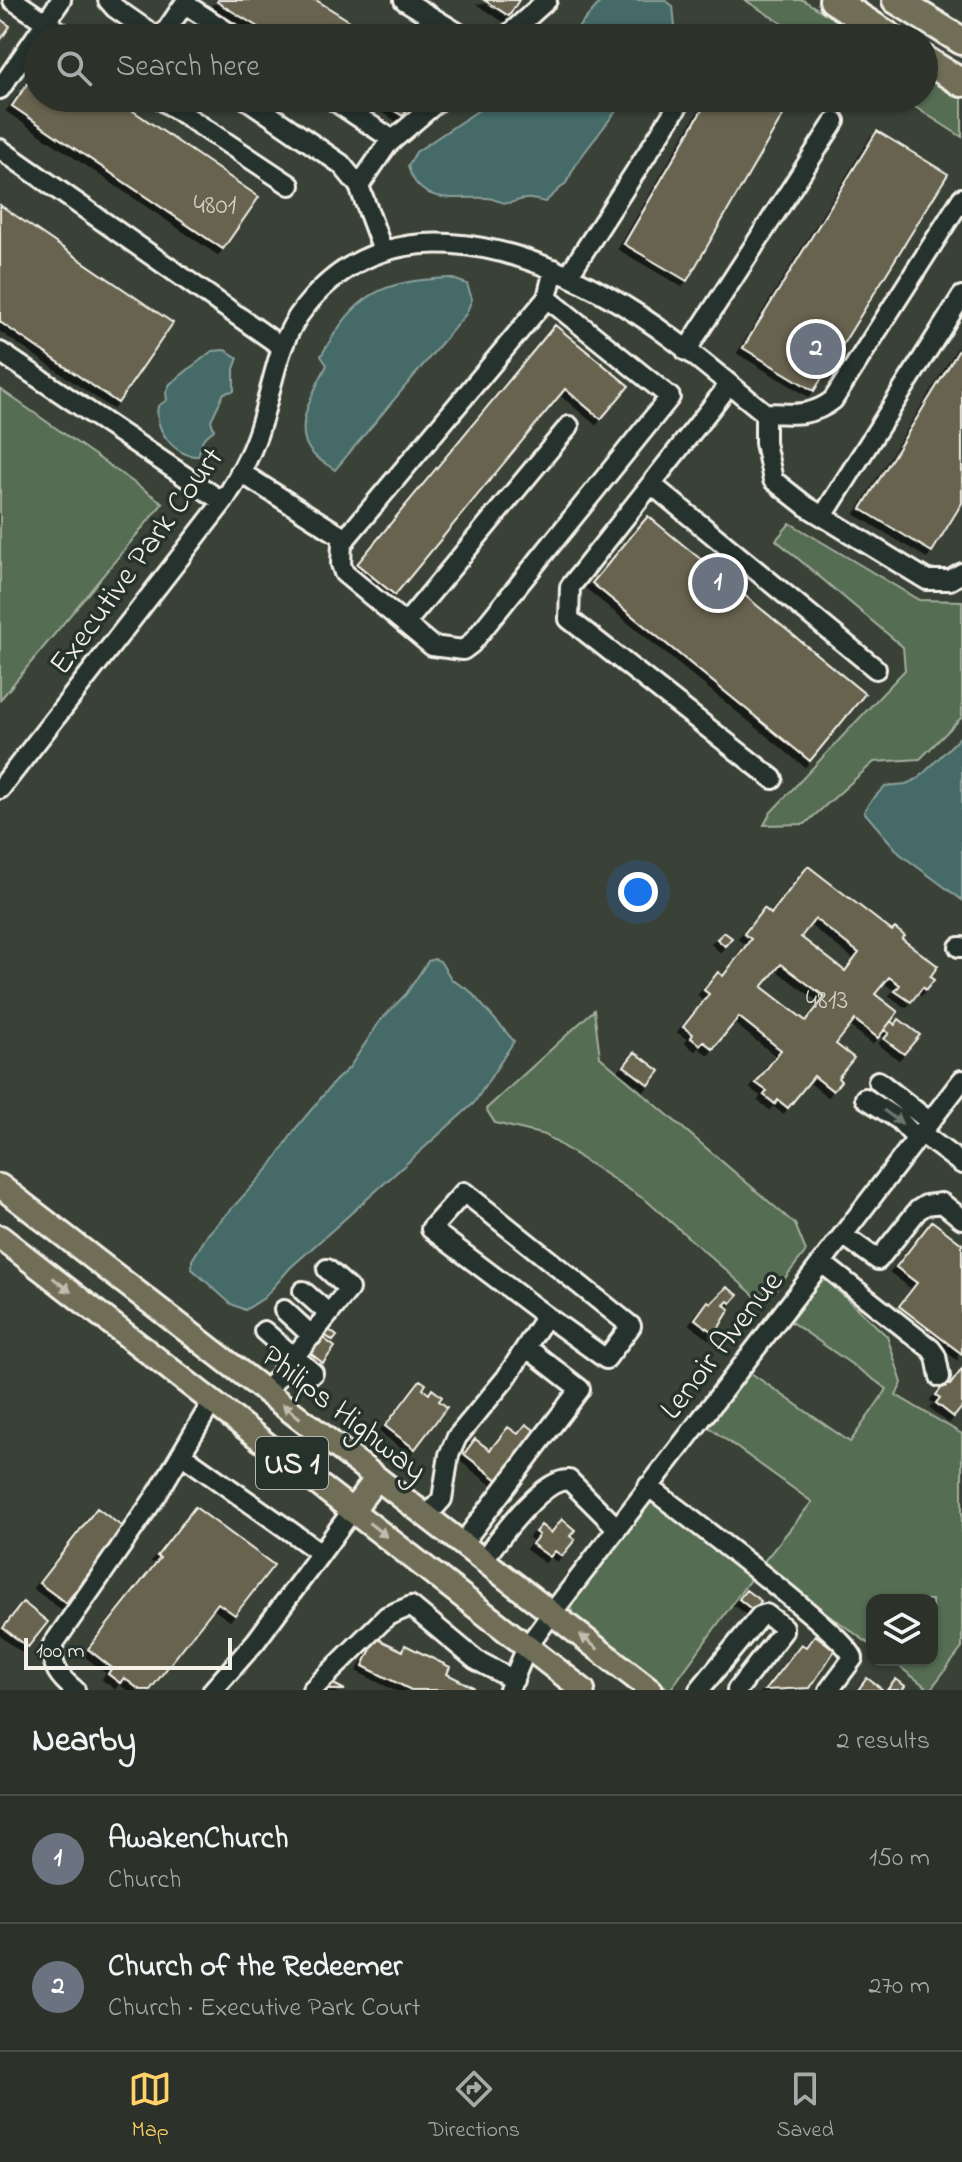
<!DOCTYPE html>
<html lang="en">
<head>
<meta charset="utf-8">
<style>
  :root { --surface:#2c322a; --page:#383e36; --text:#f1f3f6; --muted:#a6aaa8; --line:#484d47; --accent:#ffd166 }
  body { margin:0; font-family:"Indie Flower",sans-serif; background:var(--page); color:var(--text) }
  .controls { position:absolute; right:24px; bottom:24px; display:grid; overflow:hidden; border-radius:16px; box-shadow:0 2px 6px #0004 }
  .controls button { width:72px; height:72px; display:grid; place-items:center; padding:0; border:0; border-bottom:2px solid var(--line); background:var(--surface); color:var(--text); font:40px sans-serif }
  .scale { position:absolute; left:24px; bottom:20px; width:208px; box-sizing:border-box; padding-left:8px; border:4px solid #f4f1e8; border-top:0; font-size:22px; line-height:28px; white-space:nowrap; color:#f4f1e8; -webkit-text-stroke:6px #26332d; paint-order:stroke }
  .you { position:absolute; left:638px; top:892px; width:28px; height:28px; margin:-20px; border:6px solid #fff; border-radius:50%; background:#1a73e8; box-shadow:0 0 0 12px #1a73e833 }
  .badge { display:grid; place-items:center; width:52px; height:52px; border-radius:50%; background:var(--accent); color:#fff; font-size:26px; font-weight:700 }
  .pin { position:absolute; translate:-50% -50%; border:4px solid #fff; box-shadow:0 2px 8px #0006 }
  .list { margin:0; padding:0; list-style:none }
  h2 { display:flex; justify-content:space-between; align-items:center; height:104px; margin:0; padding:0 32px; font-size:34px }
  h2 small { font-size:26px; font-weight:400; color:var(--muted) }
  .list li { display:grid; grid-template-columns:52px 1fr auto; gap:24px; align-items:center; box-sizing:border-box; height:128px; padding:0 32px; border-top:2px solid var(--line) }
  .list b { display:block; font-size:30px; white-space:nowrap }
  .list p { margin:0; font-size:26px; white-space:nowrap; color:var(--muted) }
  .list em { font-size:26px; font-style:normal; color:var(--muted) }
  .icon { flex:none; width:44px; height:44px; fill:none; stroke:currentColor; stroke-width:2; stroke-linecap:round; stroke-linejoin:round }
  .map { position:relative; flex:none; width:962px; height:1690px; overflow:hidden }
  .search { position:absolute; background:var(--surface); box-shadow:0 2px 6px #0004; left:24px; right:24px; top:24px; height:88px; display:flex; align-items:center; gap:20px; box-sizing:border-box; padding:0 28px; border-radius:44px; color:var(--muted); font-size:30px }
  .sheet { height:360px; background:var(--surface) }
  nav { display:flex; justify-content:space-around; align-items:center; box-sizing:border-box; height:112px; border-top:2px solid var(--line); background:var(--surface); font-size:22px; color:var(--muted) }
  nav a { display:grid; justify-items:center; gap:4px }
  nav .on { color:var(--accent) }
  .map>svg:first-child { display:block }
  .green { fill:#556d53; stroke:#a4af9e; stroke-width:2 }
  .water { fill:#456a68; stroke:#8ba09b; stroke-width:2 }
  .building { fill:#676450; stroke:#f4f1e8; stroke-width:2; fill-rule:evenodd; filter:url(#shadow) }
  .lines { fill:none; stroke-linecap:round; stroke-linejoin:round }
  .minor-casing { stroke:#f4f1e8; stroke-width:24 }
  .major-casing { stroke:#f4f1e8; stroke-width:28 }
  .highway-casing { stroke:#f4f1e8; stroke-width:32 }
  .minor { stroke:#26332d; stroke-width:18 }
  .major { stroke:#716e59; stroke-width:22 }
  .highway { stroke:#716e59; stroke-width:26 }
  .oneway { fill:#6e766e }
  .oneway2 { fill:#c0bdaf }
  .labels { text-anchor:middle; stroke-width:7; stroke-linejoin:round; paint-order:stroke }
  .number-label { font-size:28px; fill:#d1cec2 }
  .shield { fill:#26332d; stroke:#b6b8b0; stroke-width:2 }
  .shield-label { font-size:30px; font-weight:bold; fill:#f4f1e8 }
  .street-label { font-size:32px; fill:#f4f1e8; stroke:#26332d }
</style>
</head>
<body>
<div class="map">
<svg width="962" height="1690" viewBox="0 0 962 1690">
  <defs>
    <filter id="shadow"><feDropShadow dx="-5" dy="5" stdDeviation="0" flood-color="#0009"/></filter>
  </defs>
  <rect width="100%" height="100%" fill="#3a4238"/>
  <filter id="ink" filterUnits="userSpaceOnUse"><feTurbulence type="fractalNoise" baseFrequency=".0125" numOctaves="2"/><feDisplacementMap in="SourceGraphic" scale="16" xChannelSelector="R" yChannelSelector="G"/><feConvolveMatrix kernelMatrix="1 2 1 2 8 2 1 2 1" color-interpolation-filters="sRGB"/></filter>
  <g filter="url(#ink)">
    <path class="green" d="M745 0H803L865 38H805Z
      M924 75 962 99V137L901 98H924Z
      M0 389 163 503 0 700Z
      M790 523 919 600 962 601V717L920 759 874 762 805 824 764 825 771 812 905 670 903 647 776 540Z
      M594 1010 600 1057 795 1224 806 1251 774 1292 755 1296 647 1201 545 1135 495 1123 486 1109Z
      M824 1278 887 1336 902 1383 896 1395 962 1434V1648L930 1690 891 1660H932V1600H872V1646L761 1565 812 1502 707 1426 748 1371 850 1442 887 1389 787 1319Z
      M653 1503 754 1574 670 1690 577 1619 571 1609 574 1594 646 1504Z"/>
    <path class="water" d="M602 0H665L673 6 675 27 672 38H569Z
      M497 98H626L578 161 566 183 545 202C539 201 531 198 526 199 519 199 513 203 507 203 501 203 495 199 488 198 456 196 419 207 408 166L416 152Z
      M450 278 467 284 472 299 466 314 335 470C328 465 320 461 314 455 289 431 315 389 327 365L321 356C356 294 379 281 450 278Z
      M225 350 238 358 234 369V391L224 393 211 420 214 430 203 439 198 456C175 457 153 429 158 406L167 400 166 392 170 384 212 351Z
      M962 735V900L900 854 864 812 869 803 885 786 906 784 919 778Z
      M434 959 440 961 452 980 469 990 514 1041 474 1103 290 1268 264 1298 245 1310 231 1304 192 1269V1260L208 1234 270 1167 296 1128 335 1081 349 1068 380 1021 406 994 428 961Z"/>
    <path class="building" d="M218 0H316L377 38H276L217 2Z
      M484 0H519L509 16Z
      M0 19 10 26 0 41Z
      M38 68V98H114L259 197 223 249 12 106Z
      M374 98H414L403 116Z
      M709 98H793L687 281 624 244Z
      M877 131 948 174 814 391 743 348Z
      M0 205 173 323 118 403 0 322Z
      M555 325 629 386 601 419 565 389 395 595 357 564Z
      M962 345V503L932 552 861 509Z
      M648 516 865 694 810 761 592 583Z
      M808 866 892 931 895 928 905 936 902 939 938 966 930 977 934 980 926 990 923 987 911 1002 895 991 900 985 889 977 875 994 898 1012 878 1038 855 1020 836 1044 854 1058 838 1078 841 1081 833 1091 814 1076 788 1108 778 1100 775 1104 764 1095 767 1091 756 1083 781 1050 739 1017 713 1049 703 1041 700 1045 691 1038 693 1034 683 1027 709 994 704 990 718 972 723 976 751 939 744 934 764 908 771 914ZM815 919 859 953 845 971 801 937ZM781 964 825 997 806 1021 762 987Z
      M724 932 732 938 725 946 717 939Z
      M899 1019 920 1035 904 1054 884 1039 889 1033 884 1030 891 1021 895 1025Z
      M635 1052 660 1071 649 1085 624 1066Z
      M932 1221 962 1244V1354L899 1306 917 1283 896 1267Z
      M727 1287 738 1295 731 1303 728 1301 724 1305 730 1309 715 1334 695 1319 708 1301 711 1303Z
      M329 1330 337 1336 333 1341 325 1335Z
      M323 1338 335 1347 323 1363 310 1353Z
      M962 1369V1407L954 1417 936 1403 940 1398 936 1395 946 1382 950 1385Z
      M420 1380 426 1384 423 1389 429 1394 432 1389 442 1397 439 1401 447 1407 415 1449 385 1426Z
      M526 1424 537 1432 503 1484 464 1454 475 1439 490 1450 508 1427 518 1434Z
      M195 1507 274 1565 235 1615 218 1603 150 1690H140L124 1678 120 1683 108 1674 112 1668 88 1649 160 1558 157 1556Z
      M97 1508 124 1528 66 1603 39 1583Z
      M562 1519 575 1530 570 1536 575 1540 562 1556 555 1551 550 1557 532 1544 539 1535 535 1532 541 1525 551 1533Z
      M746 1590 761 1601 754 1611 739 1599Z
      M23 1602 48 1622 28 1647 3 1628Z
      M815 1635 835 1650 810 1688 765 1690 801 1644 806 1647Z
      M376 1638 403 1651 405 1645 450 1667 447 1674 473 1687 471 1690H411L363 1666Z
      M867 1678 883 1690H858Z
      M896 1679 905 1686 902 1690H887Z
      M330 1682 345 1690H326Z"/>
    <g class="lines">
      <defs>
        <path id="minor" d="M13 0 69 38
          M108 0 115 8 158 38
          M404 0 466 38
          M185 4 237 38
          M161 38 187 0
          M505 38 547 0
          M0 89 61 0
          M159 98 290 185
          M245 98 341 164 359 186 383 251
          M330 98 393 140
          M0 149 282 347
          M359 186 387 145 442 98
          M568 276 683 98
          M547 298 342 543 341 564 344 573 432 646 463 650 471 644 670 397 547 298 554 269
          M686 351 835 121
          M0 352 223 502
          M729 385 570 587 569 619 773 779
          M765 413C791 414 812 417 833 400L962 198
          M765 413V443L773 480 806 506 927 580H950L962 573
          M240 472 346 539
          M651 484 876 669
          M823 516 962 296
          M405 624 569 426
          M0 789 223 502C240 476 254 449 262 420 274 380 278 340 305 307 385 206 513 243 609 297 665 328 715 373 765 413
          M959 947H962
          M878 1081 930 1122
          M865 1098 899 1120 917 1139
          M921 1133 962 1164
          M843 1235 878 1260 918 1210 926 1205 942 1203 962 1219
          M822 1263 931 1349 936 1356 940 1377
          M303 1291 329 1314
          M284 1310 312 1336
          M264 1331 294 1357 266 1392
          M313 1373 294 1357 349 1289 327 1269
          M181 1454 321 1553
          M648 1486C678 1510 847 1635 853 1658L829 1690
          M427 1516 442 1499 449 1455 457 1437 506 1378 546 1316 431 1229 464 1192 631 1326 606 1359 546 1316
          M462 1544 580 1389 526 1347
          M483 1560C499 1539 542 1478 569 1480L617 1528
          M75 1690C59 1677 52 1668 52 1646L158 1493 212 1402
          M213 1690 256 1641 352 1511
          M312 1690 387 1616 411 1606 476 1660 514 1680
          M509 1690 527 1647 552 1613 962 1080
          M699 1690 760 1616 766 1614 783 1627V1631L737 1690"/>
        <path id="major" d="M0 1186 651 1690
          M0 1237 583 1690
          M352 1511 377 1478"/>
        <path id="highway" d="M833 0 892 38
          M896 0 962 41
          M924 59 962 83"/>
      </defs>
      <use href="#minor" class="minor-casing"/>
      <use href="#major" class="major-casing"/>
      <use href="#highway" class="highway-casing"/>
      <use href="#minor" class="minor"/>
      <use href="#major" class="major"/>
      <use href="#highway" class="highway"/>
    </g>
    <defs><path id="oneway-solid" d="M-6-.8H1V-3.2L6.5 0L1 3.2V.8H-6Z" transform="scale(2)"/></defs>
    <use class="oneway" href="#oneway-solid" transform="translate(893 1117) rotate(36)"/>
    <g class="oneway2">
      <use href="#oneway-solid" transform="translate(62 1285) rotate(38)"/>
      <use href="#oneway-solid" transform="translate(291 1411) rotate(-142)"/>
      <use href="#oneway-solid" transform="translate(378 1530) rotate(38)"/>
      <use href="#oneway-solid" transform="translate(589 1642) rotate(-142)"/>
    </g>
  </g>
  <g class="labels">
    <g class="number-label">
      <text x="215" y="213">4801</text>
      <text x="827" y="1008">4813</text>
    </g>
    <rect class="shield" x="256" y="1437" width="72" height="52" rx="6"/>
    <g class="shield-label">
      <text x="292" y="1473">US 1</text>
    </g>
    <g class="street-label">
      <text transform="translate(135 560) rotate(-54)" y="11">Executive Park Court</text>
      <text transform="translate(720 1344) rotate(-52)" y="11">Lenoir Avenue</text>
      <text transform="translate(345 1412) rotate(38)" y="11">Philips Highway</text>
    </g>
  </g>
</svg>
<div class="controls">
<button><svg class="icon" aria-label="layers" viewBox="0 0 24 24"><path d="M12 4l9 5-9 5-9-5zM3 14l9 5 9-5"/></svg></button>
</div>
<div class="scale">100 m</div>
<div class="you"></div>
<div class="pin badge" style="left:718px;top:583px;background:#6b7280">1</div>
<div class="pin badge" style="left:816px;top:349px;background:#6b7280">2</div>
<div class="search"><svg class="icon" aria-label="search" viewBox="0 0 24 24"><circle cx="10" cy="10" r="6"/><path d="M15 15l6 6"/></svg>Search here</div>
</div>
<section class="sheet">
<h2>Nearby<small>2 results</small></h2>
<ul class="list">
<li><span class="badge" style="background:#6b7280">1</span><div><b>AwakenChurch</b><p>Church</p></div><em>150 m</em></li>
<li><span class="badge" style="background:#6b7280">2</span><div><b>Church of the Redeemer</b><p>Church · Executive Park Court</p></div><em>270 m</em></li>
</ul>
</section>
<nav>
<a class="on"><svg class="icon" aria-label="map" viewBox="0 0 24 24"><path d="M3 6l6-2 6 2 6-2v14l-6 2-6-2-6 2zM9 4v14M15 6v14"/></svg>Map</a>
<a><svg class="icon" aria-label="directions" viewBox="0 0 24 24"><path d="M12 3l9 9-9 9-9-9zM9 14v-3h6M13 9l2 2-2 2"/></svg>Directions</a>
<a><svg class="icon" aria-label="saved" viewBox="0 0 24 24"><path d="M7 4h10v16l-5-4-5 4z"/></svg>Saved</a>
</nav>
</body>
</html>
